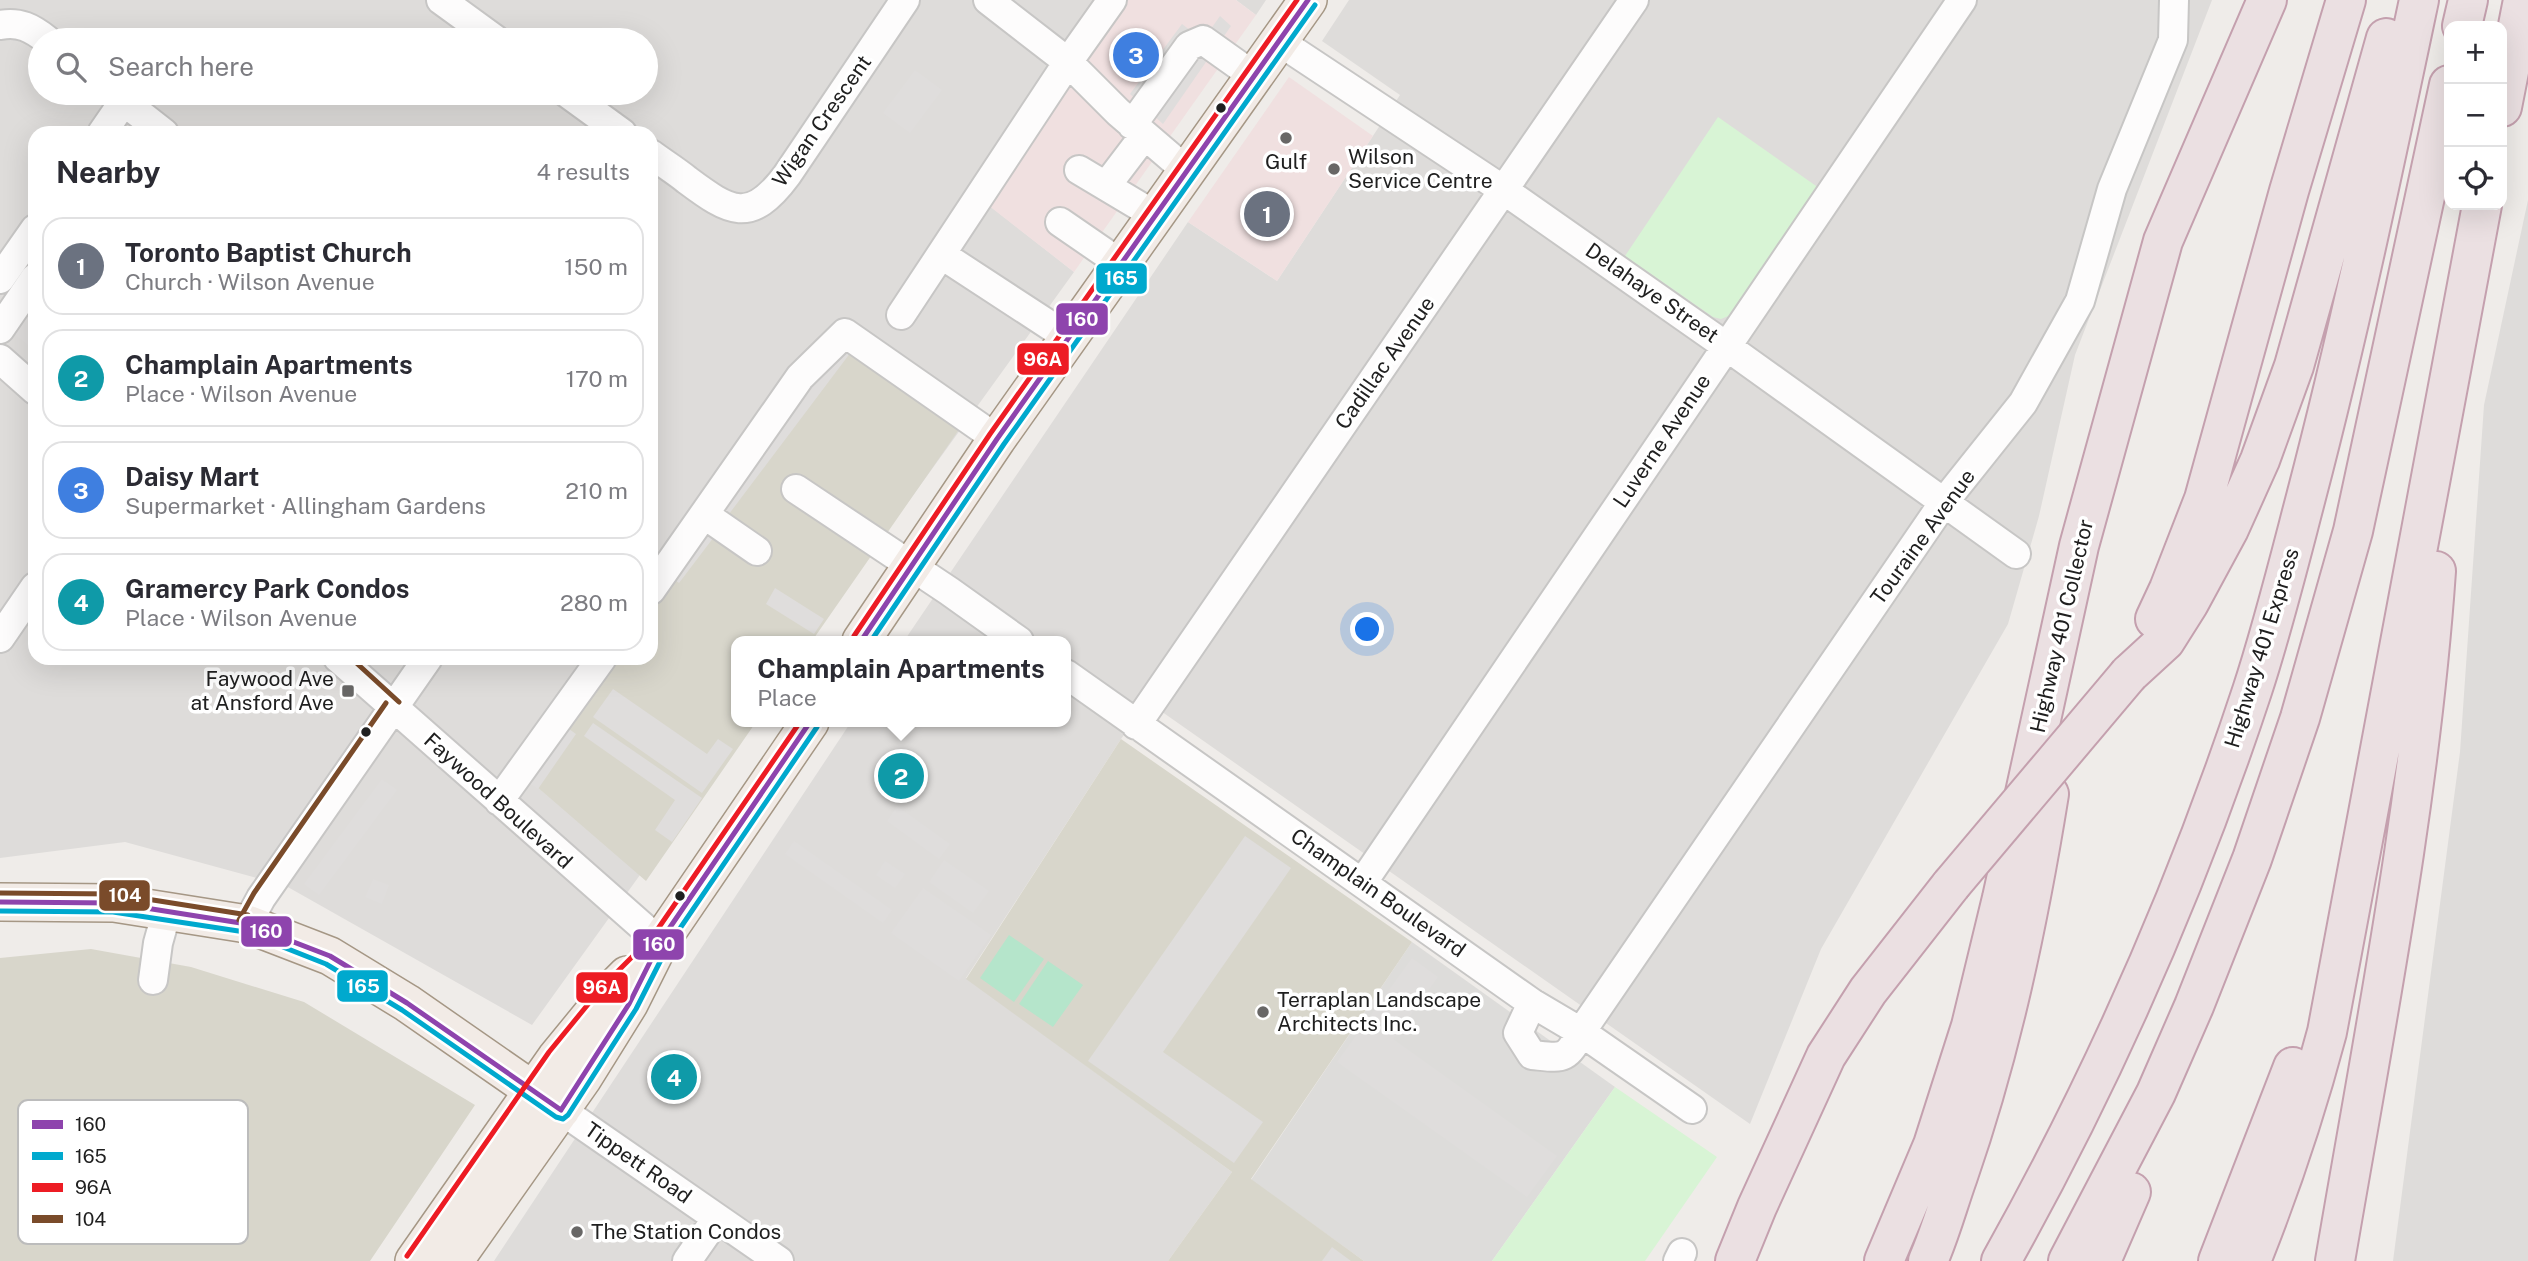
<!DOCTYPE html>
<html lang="en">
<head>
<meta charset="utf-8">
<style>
  :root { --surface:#fff; --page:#f2f2f3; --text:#2b2b33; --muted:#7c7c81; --line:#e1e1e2; --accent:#686766 }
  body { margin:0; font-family:"Public Sans",sans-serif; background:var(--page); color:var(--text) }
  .controls { position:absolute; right:21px; top:21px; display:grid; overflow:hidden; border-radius:14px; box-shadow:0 7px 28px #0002 }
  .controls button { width:63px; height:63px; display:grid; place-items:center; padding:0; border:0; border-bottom:2px solid var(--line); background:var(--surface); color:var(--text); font:35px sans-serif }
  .you { position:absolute; left:1368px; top:630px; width:24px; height:24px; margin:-18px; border:5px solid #fff; border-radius:50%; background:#1a73e8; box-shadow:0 0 0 10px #1a73e833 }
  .badge { display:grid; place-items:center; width:46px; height:46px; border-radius:50%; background:var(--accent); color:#fff; font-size:23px; font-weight:700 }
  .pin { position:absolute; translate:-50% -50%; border:4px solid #fff; box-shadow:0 2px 7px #0006 }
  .popup { position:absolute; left:731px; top:636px; width:340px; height:91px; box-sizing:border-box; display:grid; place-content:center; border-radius:14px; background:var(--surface); filter:drop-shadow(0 2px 5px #0005); font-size:23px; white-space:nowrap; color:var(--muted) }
  .popup b { font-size:26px; color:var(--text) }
  .popup::after { content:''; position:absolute; left:50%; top:100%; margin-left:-14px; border:14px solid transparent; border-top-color:var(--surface) }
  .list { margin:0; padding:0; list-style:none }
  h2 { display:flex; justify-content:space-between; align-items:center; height:91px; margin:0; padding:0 28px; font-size:30px }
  h2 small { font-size:23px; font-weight:400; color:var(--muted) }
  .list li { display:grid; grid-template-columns:46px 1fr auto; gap:21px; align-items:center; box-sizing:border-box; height:98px; margin:0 14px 14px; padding:0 14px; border:2px solid var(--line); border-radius:21px }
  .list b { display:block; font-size:26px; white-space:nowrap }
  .list p { margin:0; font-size:23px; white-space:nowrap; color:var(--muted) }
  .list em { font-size:23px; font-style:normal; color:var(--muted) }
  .icon { flex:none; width:38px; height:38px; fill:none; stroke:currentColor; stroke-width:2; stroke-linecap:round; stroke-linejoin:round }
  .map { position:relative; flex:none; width:2528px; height:1261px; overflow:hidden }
  .search { position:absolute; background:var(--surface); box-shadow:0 7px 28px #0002; left:28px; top:28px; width:630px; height:77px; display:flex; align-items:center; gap:18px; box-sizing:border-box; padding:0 24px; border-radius:38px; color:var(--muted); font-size:26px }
  .panel { position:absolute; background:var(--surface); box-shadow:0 7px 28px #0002; left:28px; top:126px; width:630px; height:539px; border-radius:21px }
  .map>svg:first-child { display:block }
  .residential { fill:#dedcda; fill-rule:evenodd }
  .commercial { fill:#f0e0e0 }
  .religious { fill:#dddcda }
  .construction { fill:#d8d6cb }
  .park { fill:#d8f4d5 }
  .pitch { fill:#b5e5cb }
  .parking { fill:#dfdddc }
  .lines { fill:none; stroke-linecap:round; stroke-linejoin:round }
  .minor-casing { stroke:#c7c6c5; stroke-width:32 }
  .major-casing { stroke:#a59785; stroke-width:40 }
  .highway-casing { stroke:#c4a0ae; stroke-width:42 }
  .minor { stroke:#fdfcfc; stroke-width:28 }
  .major { stroke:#f2ebe6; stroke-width:37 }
  .highway { stroke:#ebe0e2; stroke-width:38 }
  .highway-bridge-casing { stroke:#c4a0ae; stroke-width:42; stroke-linecap:butt }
  .highway-bridge { stroke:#ebe0e2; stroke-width:38 }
  .bus-1-casing { stroke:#fff; stroke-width:10 }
  .bus-2-casing { stroke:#fff; stroke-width:10 }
  .bus-3-casing { stroke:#fff; stroke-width:10 }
  .bus-4-casing { stroke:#fff; stroke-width:10 }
  .bus-1 { stroke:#8e44ad; stroke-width:5 }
  .bus-2 { stroke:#00a9ce; stroke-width:5 }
  .bus-3 { stroke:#ed1c24; stroke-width:5 }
  .bus-4 { stroke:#7a4b2a; stroke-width:5 }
  .bus-dot { fill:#202020; stroke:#fff; stroke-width:2.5 }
  .poi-dot { fill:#686766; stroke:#fff; stroke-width:2.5 }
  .labels { text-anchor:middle; stroke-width:7; stroke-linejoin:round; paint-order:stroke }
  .street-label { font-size:21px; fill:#202020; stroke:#fff }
  .poi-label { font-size:21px; fill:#202020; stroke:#fff; text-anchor:start }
  .key { fill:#fff; stroke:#bcbcbc; stroke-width:2 }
  .key-label { font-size:19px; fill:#202020 }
  .line-badge { stroke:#fff; stroke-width:2.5 }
  .badge-label { font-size:19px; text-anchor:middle; font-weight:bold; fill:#fff }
</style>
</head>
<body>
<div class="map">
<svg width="2528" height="1261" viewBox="0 0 2528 1261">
  <rect width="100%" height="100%" fill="#efece9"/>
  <path class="residential" d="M0 0H1125L985 202 1074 272 808 641H736V722H750L532 1025 286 886 125 842 0 858ZM40 40H646V93H40ZM35 133H651V658H35Z
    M1236 0H1266L1256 15Z
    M1349 0H2212L2075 355 2039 516 2008 624 1821 949 1750 1124 1148 702 1121 739 966 978 1232 1172 1168 1261H494L851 722H1066V641H904L1188 222 1277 281 1400 95 1322 41Z
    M2528 200V1261H2393L2460 752 2484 405Z"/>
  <path class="commercial" d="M1125 0H1236L1256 15 1074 272 984 202Z
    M1289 77 1373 136 1277 281 1188 222Z"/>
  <path class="religious" d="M1412 942 1615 1087 1492 1261H1364L1251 1180Z"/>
  <path class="construction" d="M868 330 974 408 812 641H736V722H756L646 881 528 779 612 658H651V602L813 377Z
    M1121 739 1412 942 1251 1179 1364 1261H1168L1232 1172 966 979Z
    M91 949 191 967 304 1002 475 1105 370 1261H0V958Z"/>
  <path class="park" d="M1718 117 1819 188 1731 315 1721 319 1713 317 1625 256Z
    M1615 1087 1717 1157 1645 1261H1492Z"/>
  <path class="pitch" d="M1009 935 1044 959 1014 1002 980 978Z
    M1048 961 1083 985 1053 1027 1019 1004Z"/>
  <path class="parking" d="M1220 16 1231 26 1163 124 1130 94 1182 24 1203 40Z
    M915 70 942 90 910 133 883 113Z
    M35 254V351L0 322 6 298Z
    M858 324 975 413 851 352 726 518 711 505 816 364Z
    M708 519 720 529 679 583 667 574Z
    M775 588 824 619 814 634 766 604Z
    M613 689 707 754 718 739 733 749 702 793 593 717Z
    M593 723 702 798 672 842 655 830 675 800 584 736Z
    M562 724 576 734 538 789 525 780Z
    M382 779 397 790 319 895 304 884Z
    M897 806 950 844 939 859 887 821Z
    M1245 836 1291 868 1163 1052 1263 1122 1234 1163 1088 1061Z
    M794 841 892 910 883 923 785 854Z
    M944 860 989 891 973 913 929 882Z
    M885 861 905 874 895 888 876 875Z
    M373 879 389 885 382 904 365 897Z
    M923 888 991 935 959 981 891 933Z
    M1412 958 1438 977 1393 1039 1557 1156 1527 1197 1337 1062Z
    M1332 1247 1351 1261H1322Z"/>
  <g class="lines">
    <defs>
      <path id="minor" d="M441 0 496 40
        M988 0 1068 62 1118 112 1188 172
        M0 25C19 21 32 28 47 40
        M1280 42 1505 191 1726 346 2016 554
        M113 93 164 133
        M567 93 622 133
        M1132 125 1189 46 1203 40 1255 77
        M102 133 124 101
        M651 154C663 163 676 171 687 180 730 212 750 225 787 175L905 0
        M1079 170 1156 216
        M1106 186 1144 136
        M1060 222 1121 264
        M942 255 1069 338
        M0 279 35 229
        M901 315 1068 62 1112 0
        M0 329 35 278
        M0 359 35 390
        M796 489 949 591 1019 641
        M705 515 757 551
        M651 590 800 377 845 333 997 439
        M0 638 35 587
        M338 658 660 942
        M1066 674 1532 1003 1581 1032 1692 1109
        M1136 725 1634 0
        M499 801 602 658
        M1363 882 1962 0
        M247 924 261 898 428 658
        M153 980 158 943 167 911
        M1532 1003 1518 1033 1532 1055C1563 1058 1566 1061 1581 1032L1944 502 2023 403 2080 301 2112 189 2173 40 2174 0
        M561 1110 779 1261
        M687 1261 717 1218
        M1678 1261 1682 1253"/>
      <path id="major" d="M861 641 997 439 1308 0
        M0 902 114 903 247 924 330 956 407 1003 561 1110
        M414 1261 556 1058 610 992 627 975
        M454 1261 583 1078 629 1004 660 942 810 722"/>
      <path id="highway" d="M2462 26 2468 0
        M2502 107 2523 0
        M2155 619 2169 589 2204 499 2289 191 2346 0
        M2129 674 2165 641 2189 603 2229 529 2260 460 2294 366 2386 38
        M1735 1261 1757 1207 1826 1056 1868 991 1951 885
        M1884 1261 1933 1145 1971 1026 2002 898 2079 546 2163 241 2267 0
        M1928 1261C1940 1234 1948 1204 1958 1176 2001 1052 2028 924 2049 794
        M2001 1261C2103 1079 2187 888 2252 691 2273 627 2289 562 2306 497 2349 333 2384 166 2419 0
        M2068 1261 2156 1093 2194 1006 2252 859 2300 718 2353 531 2449 85
        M2101 1261 2131 1192
        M2218 1261 2293 1067
        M2251 1261C2281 1186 2306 1111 2327 1032L2482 205
        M2335 1261C2374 1032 2420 803 2436 571"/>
    </defs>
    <use href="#minor" class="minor-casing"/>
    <use href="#major" class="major-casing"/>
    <use href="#highway" class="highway-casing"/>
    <use href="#minor" class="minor"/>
    <use href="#major" class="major"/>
    <use href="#highway" class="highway"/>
    <defs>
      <path id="highway-bridge" d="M1951 885 2129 674"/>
    </defs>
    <use href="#highway-bridge" class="highway-bridge-casing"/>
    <use href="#highway-bridge" class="highway-bridge"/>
    <defs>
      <path id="bus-1" d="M861 641 997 439 1308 0
        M0 902 114 903 247 924 330 956 407 1003 561 1110 629 1004 660 942 810 722"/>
      <path id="bus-2" d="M871 641 1004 444 1315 5
        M0 911 113 912 245 932 326 964 402 1010 556 1117 563 1119 568 1115 636 1009 668 946 817 727"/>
      <path id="bus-3" d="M854 636 990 434 1297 0
        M407 1256 549 1052 603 986 653 936 800 722"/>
      <path id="bus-4" d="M351 658 399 702
        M0 893 115 894 248 915
        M239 920 254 893 386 703"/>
    </defs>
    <use href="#bus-1" class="bus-1-casing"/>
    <use href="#bus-2" class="bus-2-casing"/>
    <use href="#bus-3" class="bus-3-casing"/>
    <use href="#bus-4" class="bus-4-casing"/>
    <use href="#bus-1" class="bus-1"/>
    <use href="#bus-2" class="bus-2"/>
    <use href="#bus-3" class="bus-3"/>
    <use href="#bus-4" class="bus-4"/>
  </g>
  <g class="bus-dot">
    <circle cx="1221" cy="108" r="6"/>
    <circle cx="366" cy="732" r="6"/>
    <circle cx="680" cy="896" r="6"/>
  </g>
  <g class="poi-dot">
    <circle cx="1286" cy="138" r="7"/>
    <circle cx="1334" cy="169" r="7"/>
    <rect x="341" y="684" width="14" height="14" rx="3.5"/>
    <circle cx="1263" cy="1012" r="7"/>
    <circle cx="577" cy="1232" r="7"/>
  </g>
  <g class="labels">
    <g class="street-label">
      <text transform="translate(822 121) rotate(-55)" y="7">Wigan Crescent</text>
      <text transform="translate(1652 293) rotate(35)" y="7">Delahaye Street</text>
      <text transform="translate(1385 363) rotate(-55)" y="7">Cadillac Avenue</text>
      <text transform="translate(1662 441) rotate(-56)" y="7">Luverne Avenue</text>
      <text transform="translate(1923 537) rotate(-54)" y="7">Touraine Avenue</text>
      <text transform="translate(2062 626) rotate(-77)" y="7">Highway 401 Collector</text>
      <text transform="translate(2262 648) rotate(-73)" y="7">Highway 401 Express</text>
      <text transform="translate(498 801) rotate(42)" y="7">Faywood Boulevard</text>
      <text transform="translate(1378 893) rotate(35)" y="7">Champlain Boulevard</text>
      <text transform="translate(638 1163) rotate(35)" y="7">Tippett Road</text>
    </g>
    <g class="poi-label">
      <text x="1348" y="164">Wilson<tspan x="1348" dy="24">Service Centre</tspan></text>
      <text x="1286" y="169" text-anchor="middle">Gulf</text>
      <text x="334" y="686" text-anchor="end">Faywood Ave<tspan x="334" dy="24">at Ansford Ave</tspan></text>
      <text x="1277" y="1007">Terraplan Landscape<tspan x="1277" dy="24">Architects Inc.</tspan></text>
      <text x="591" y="1239">The Station Condos</text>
    </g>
  </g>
  <rect x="18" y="1100" width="230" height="144" rx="10" class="key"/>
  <rect x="32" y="1120" width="31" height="9" fill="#8e44ad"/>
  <rect x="32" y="1152" width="31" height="8" fill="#00a9ce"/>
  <rect x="32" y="1183" width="31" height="9" fill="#ed1c24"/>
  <rect x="32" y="1215" width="31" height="8" fill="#7a4b2a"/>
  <g class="key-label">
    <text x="75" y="1131">160</text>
    <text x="75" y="1163">165</text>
    <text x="75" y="1194">96A</text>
    <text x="75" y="1226">104</text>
  </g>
  <g class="line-badge">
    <rect x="1095" y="262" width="53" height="33" rx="7" fill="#00a9ce"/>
    <rect x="1055" y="302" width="54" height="34" rx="7" fill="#8e44ad"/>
    <rect x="1016" y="342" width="54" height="34" rx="7" fill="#ed1c24"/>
    <rect x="98" y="879" width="53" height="33" rx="7" fill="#7a4b2a"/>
    <rect x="240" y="915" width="53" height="33" rx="7" fill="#8e44ad"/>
    <rect x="632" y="928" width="53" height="33" rx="7" fill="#8e44ad"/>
    <rect x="336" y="969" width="53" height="34" rx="7" fill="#00a9ce"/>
    <rect x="575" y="971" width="54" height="33" rx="7" fill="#ed1c24"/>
  </g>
  <g class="badge-label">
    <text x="1121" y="285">165</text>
    <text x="1082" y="326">160</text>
    <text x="1043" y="366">96A</text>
    <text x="125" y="902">104</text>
    <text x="266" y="938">160</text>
    <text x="659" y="951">160</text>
    <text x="363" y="993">165</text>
    <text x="602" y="994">96A</text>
  </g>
</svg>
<div class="controls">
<button>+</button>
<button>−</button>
<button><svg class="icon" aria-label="locate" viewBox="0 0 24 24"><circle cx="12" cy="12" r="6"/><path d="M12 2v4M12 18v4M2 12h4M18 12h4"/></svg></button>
</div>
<div class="you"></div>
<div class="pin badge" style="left:1267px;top:214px;background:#6b7280">1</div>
<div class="pin badge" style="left:901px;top:776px;background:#0f9aa8">2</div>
<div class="popup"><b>Champlain Apartments</b>Place</div>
<div class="pin badge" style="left:1136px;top:55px;background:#3f7fe0">3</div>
<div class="pin badge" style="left:674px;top:1077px;background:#0f9aa8">4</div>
<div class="search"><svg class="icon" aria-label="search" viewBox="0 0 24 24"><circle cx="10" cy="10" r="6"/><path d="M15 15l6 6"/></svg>Search here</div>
<section class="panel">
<h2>Nearby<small>4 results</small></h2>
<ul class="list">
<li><span class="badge" style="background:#6b7280">1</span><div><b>Toronto Baptist Church</b><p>Church · Wilson Avenue</p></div><em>150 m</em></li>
<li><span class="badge" style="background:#0f9aa8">2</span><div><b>Champlain Apartments</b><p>Place · Wilson Avenue</p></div><em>170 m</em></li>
<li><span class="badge" style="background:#3f7fe0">3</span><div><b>Daisy Mart</b><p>Supermarket · Allingham Gardens</p></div><em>210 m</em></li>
<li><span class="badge" style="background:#0f9aa8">4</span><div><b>Gramercy Park Condos</b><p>Place · Wilson Avenue</p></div><em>280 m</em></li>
</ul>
</section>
</div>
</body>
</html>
